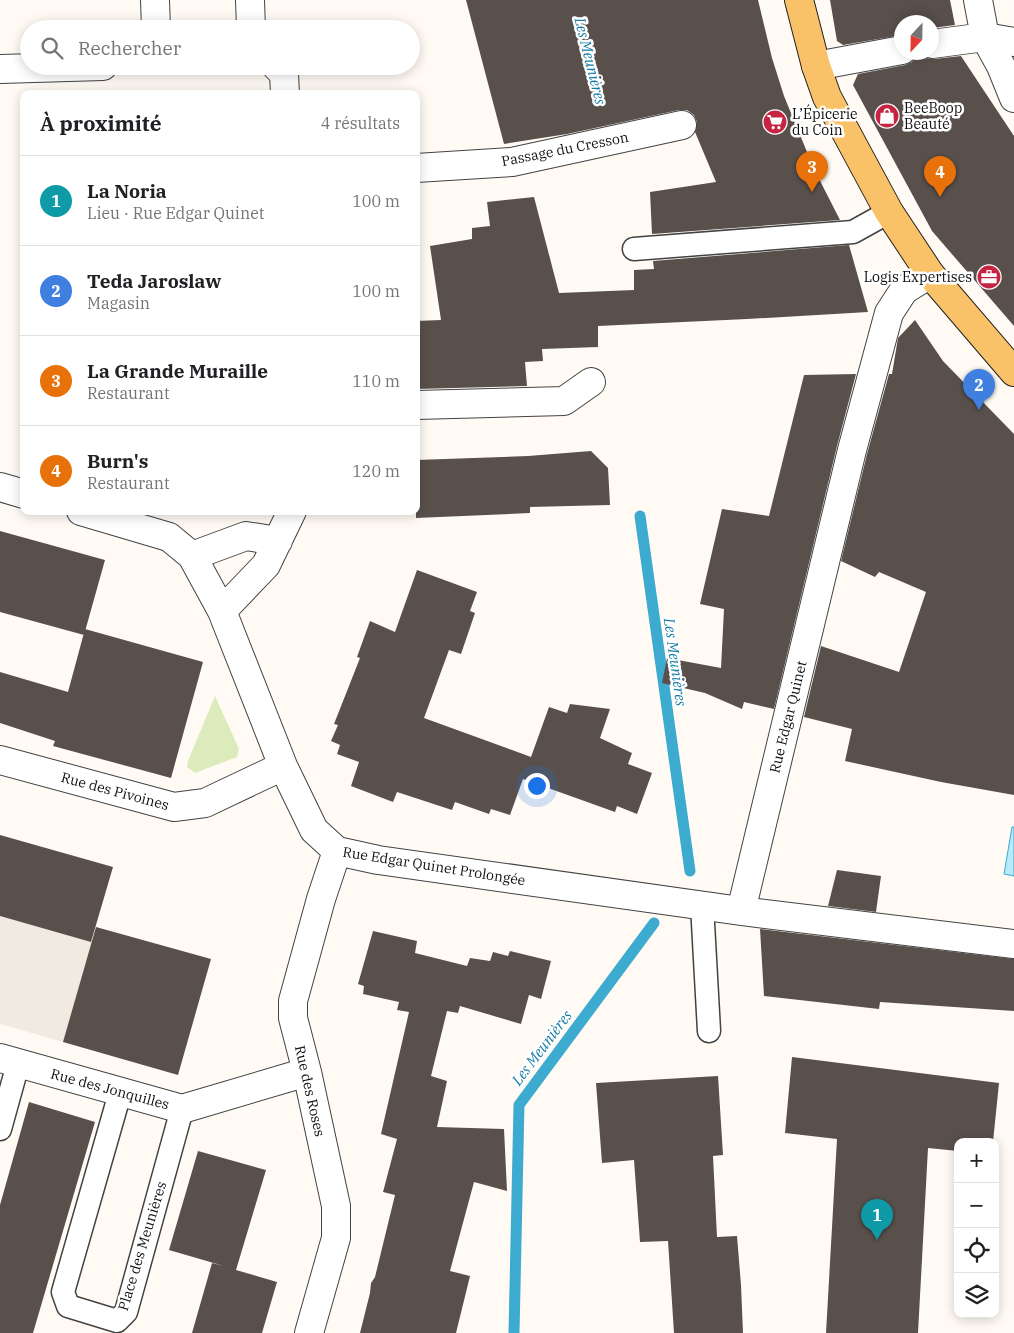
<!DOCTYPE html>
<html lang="fr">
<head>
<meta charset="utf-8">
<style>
  :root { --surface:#fff; --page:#f2f2f2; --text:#202124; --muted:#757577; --line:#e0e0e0; --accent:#c52443 }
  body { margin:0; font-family:"IBM Plex Serif",serif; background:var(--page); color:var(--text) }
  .controls { position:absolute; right:15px; bottom:15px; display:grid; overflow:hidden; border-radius:10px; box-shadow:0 2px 12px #0003 }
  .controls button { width:45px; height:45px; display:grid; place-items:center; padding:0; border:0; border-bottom:1px solid var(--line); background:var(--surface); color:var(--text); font:25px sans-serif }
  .compass { position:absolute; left:894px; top:15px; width:45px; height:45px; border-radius:50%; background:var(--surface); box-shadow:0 2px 12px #0003; rotate:202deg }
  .you { position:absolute; left:536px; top:785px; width:18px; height:18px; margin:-12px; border:4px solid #fff; border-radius:50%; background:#1a73e8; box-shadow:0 0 0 8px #1a73e833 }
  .badge { display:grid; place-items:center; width:32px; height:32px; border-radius:50%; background:var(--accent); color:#fff; font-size:16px; font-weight:700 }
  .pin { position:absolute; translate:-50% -41px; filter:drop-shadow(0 1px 2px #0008) }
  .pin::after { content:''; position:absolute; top:26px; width:18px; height:15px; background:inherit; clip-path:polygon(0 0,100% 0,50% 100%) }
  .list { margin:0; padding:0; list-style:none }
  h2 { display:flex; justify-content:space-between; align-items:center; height:65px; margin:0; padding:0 20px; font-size:21px }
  h2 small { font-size:16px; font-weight:400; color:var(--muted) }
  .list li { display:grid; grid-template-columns:32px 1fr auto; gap:15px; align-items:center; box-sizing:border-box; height:90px; padding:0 20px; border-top:1px solid var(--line) }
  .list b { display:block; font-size:19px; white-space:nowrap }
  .list p { margin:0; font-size:16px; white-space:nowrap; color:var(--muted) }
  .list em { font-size:16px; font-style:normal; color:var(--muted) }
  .icon { flex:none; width:28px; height:28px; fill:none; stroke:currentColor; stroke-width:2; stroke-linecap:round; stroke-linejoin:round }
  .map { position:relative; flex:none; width:1014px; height:1333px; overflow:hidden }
  .search { position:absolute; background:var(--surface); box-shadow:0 2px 12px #0003; left:20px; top:20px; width:400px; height:55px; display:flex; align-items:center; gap:12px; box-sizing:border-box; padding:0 18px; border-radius:28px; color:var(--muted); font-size:19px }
  .panel { position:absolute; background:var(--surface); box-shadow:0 2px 12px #0003; left:20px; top:90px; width:400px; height:425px; border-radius:10px }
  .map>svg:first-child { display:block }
  .green { fill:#dbebbc }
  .plaza { fill:#f1eae1 }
  .water { fill:#b7e9f8; stroke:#3daad0 }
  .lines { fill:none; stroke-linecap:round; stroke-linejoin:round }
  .stream { stroke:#3daad0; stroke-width:11 }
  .building { fill:#59504c }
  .service-casing { stroke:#434343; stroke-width:25 }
  .minor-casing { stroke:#434343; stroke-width:30 }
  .primary-casing { stroke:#212121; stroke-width:30 }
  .service { stroke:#fff; stroke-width:22 }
  .minor { stroke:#fff; stroke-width:28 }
  .primary { stroke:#fac268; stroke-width:28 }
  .labels { text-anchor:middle; stroke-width:5; stroke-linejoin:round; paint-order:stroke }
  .poi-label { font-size:14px; fill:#101010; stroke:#fff; text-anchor:start }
  .street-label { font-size:14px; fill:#101010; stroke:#fff }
  .water-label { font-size:15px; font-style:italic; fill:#157ca6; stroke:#fff }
</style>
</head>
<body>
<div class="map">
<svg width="1014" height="1333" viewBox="0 0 1014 1333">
  <rect width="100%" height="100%" fill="#fffbf4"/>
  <path class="green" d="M215 696 239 749 237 757 195 773 187 767 188 761Z"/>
  <path class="plaza" d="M0 916 92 942 63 1042 0 1024Z"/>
  <path class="water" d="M1012 827H1014V876L1004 874Z"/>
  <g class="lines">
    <path class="stream" d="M640 516 690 871
      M514 1333 519 1105 654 923"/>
  </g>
  <path class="building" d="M466 0H758L772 58 784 96 814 169 840 220 652 234 650 192 716 182 695 132 697 122 694 115 687 110H679L567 134 504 144Z
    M830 0H950L955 25 932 28V22H902V35L843 45 837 41Z
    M917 52 926 58 934 59 961 56 1014 136V326L932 231 853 85 858 74 905 65 912 62Z
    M534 197 559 293 634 290V270L654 269 653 261 849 245 868 312 747 319 598 326V347L542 349 543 361 525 362 527 386 416 389V321L441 320 430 246 472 239V228L490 226 487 202Z
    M915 320 943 361 1014 434V795L941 782 845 761 852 729 804 717 821 646 899 672 926 592 879 572 875 577 841 561 867 454 889 374H892L898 338Z
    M856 374 837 446 774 709 744 702 742 709 705 693 662 683 667 658 721 668 724 609 700 604 722 509 769 516 804 375Z
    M591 451 608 468 610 505 530 507V513L416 518V460L528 456Z
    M0 531 105 560 84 635 0 612Z
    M417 570 477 592 470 611 475 613 461 654 449 650 424 718 531 757 549 707 567 713 570 704 610 709 600 738 632 753 628 764 652 773 637 814 617 806 615 812 523 779 510 815 491 809 489 814 455 802 452 810 397 792 393 802 351 786 359 762 337 754 340 745 331 741 338 725 334 724 360 658 357 657 370 621 395 632Z
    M85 629 203 662 171 778 53 746 55 741 0 723V672L68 692Z
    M0 835 113 867 91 942 0 916Z
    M837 870 881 876 876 912 828 906Z
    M96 927 211 959 178 1075 63 1042Z
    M760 929 1014 959V1011L880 1002 879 1009 764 996Z
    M373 931 417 941 415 953 467 966 470 958 490 961 493 952 508 956 510 951 551 961 541 999 529 995 521 1024 460 1006 458 1013 447 1011 431 1076 447 1081 437 1127 504 1129 507 1191 474 1182 450 1271 470 1276 456 1333H360L370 1293 371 1283 375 1277 395 1195 383 1192 397 1139 381 1134 409 1012 397 1010 399 1002 363 994 364 986 358 984Z
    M792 1057 999 1083 993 1142H958V1151L928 1148 918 1333H826L837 1139 785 1133Z
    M718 1076 723 1155 713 1156 717 1237 737 1236 741 1285 743 1333H674L668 1241 640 1242 634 1160 602 1163 596 1083Z
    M29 1102 95 1122 33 1333H0V1205Z
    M198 1151 266 1170 236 1270 277 1282 262 1333H192L212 1263 224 1266 169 1250Z"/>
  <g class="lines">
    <defs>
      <path id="service" d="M634 249 853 232 889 212
        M702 905 709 1031
        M120 1093 63 1292 68 1306 117 1321 126 1312 182 1109
        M0 1129 18 1064"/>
      <path id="minor" d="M155 0 156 29
        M250 0 251 29
        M978 0 985 37 1001 66 1014 98
        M932 44 985 37 1014 42
        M276 66 284 74 285 94
        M816 66 902 50
        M0 69 103 66
        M416 168 512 162 682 125
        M416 405 564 401 591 382
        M0 487 24 494
        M81 511 169 537 192 556 222 611 283 766 314 830 337 851 378 860 741 911 1014 944
        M192 556 246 536 278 541
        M222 611 266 565 292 511
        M0 760 174 807 205 803 283 766
        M741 911 852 450 889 313 904 290 930 274
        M0 1058 182 1109 307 1072
        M309 1333 336 1238V1206L307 1072 293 1018V1001L321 899 337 851"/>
      <path id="primary" d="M799 0 816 66 827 97 889 212 930 274 1014 372"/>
    </defs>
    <use href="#service" class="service-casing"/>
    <use href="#minor" class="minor-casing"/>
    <use href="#primary" class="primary-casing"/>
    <use href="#service" class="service"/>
    <use href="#minor" class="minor"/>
    <use href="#primary" class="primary"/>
  </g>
  <defs>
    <symbol id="shop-disc" viewBox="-11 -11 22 22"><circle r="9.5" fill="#c52443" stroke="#fff"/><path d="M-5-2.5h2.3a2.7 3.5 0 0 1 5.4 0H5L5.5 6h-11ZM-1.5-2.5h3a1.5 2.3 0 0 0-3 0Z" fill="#fff"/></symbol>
    <symbol id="supermarket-disc" viewBox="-11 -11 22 22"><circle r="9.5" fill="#c52443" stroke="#fff"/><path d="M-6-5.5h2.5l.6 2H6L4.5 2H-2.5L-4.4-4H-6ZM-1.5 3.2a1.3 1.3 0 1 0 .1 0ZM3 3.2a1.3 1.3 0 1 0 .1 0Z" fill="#fff"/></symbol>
    <symbol id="office-disc" viewBox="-11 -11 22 22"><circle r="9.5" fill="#c52443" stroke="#fff"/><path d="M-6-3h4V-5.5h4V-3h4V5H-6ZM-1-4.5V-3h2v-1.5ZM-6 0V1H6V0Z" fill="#fff"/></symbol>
  </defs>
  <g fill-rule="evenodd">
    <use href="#shop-disc" x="873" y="102" width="28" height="28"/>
    <use href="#supermarket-disc" x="761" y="108" width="28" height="28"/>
    <use href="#office-disc" x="975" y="263" width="28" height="28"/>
  </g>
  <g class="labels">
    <g class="poi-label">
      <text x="904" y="113">BeeBoop<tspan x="904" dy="16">Beauté</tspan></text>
      <text x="792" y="119">L’Épicerie<tspan x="792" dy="16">du Coin</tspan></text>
      <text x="972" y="282" text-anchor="end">Logis Expertises</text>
    </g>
    <g class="street-label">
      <text transform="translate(565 149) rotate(-11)" y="5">Passage du Cresson</text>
      <text transform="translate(788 717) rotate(-76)" y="5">Rue Edgar Quinet</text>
      <text transform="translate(115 791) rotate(15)" y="5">Rue des Pivoines</text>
      <text transform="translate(434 866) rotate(9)" y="5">Rue Edgar Quinet Prolongée</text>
      <text transform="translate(110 1089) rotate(15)" y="5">Rue des Jonquilles</text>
      <text transform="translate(310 1091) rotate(77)" y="5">Rue des Roses</text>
      <text transform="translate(142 1246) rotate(-73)" y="5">Place des Meunières</text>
    </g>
    <g class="water-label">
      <text transform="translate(590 61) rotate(76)" y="5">Les Meunières</text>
      <text transform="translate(675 662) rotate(82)" y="5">Les Meunières</text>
      <text transform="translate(542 1048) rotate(-53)" y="5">Les Meunières</text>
    </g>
  </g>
</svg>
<div class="controls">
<button>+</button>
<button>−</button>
<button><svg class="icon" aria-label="locate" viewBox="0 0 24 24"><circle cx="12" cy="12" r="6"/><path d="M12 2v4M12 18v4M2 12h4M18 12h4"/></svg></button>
<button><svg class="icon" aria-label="layers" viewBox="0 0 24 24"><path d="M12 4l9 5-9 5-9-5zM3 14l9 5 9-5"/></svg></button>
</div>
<svg class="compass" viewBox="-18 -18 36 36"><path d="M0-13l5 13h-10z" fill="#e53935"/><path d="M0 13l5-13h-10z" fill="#757577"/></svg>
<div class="you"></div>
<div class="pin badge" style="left:877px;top:1240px;background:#0f9aa8">1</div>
<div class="pin badge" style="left:979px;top:410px;background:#3f7fe0">2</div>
<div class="pin badge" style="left:812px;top:192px;background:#e8710a">3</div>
<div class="pin badge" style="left:940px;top:197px;background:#e8710a">4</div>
<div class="search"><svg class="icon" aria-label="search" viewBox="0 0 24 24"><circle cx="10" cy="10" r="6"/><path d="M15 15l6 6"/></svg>Rechercher</div>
<section class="panel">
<h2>À proximité<small>4 résultats</small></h2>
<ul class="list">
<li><span class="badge" style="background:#0f9aa8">1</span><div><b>La Noria</b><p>Lieu · Rue Edgar Quinet</p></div><em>100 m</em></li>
<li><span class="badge" style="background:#3f7fe0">2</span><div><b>Teda Jaroslaw</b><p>Magasin</p></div><em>100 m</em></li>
<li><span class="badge" style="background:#e8710a">3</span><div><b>La Grande Muraille</b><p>Restaurant</p></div><em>110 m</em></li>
<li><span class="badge" style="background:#e8710a">4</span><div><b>Burn's</b><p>Restaurant</p></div><em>120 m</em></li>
</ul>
</section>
</div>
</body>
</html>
